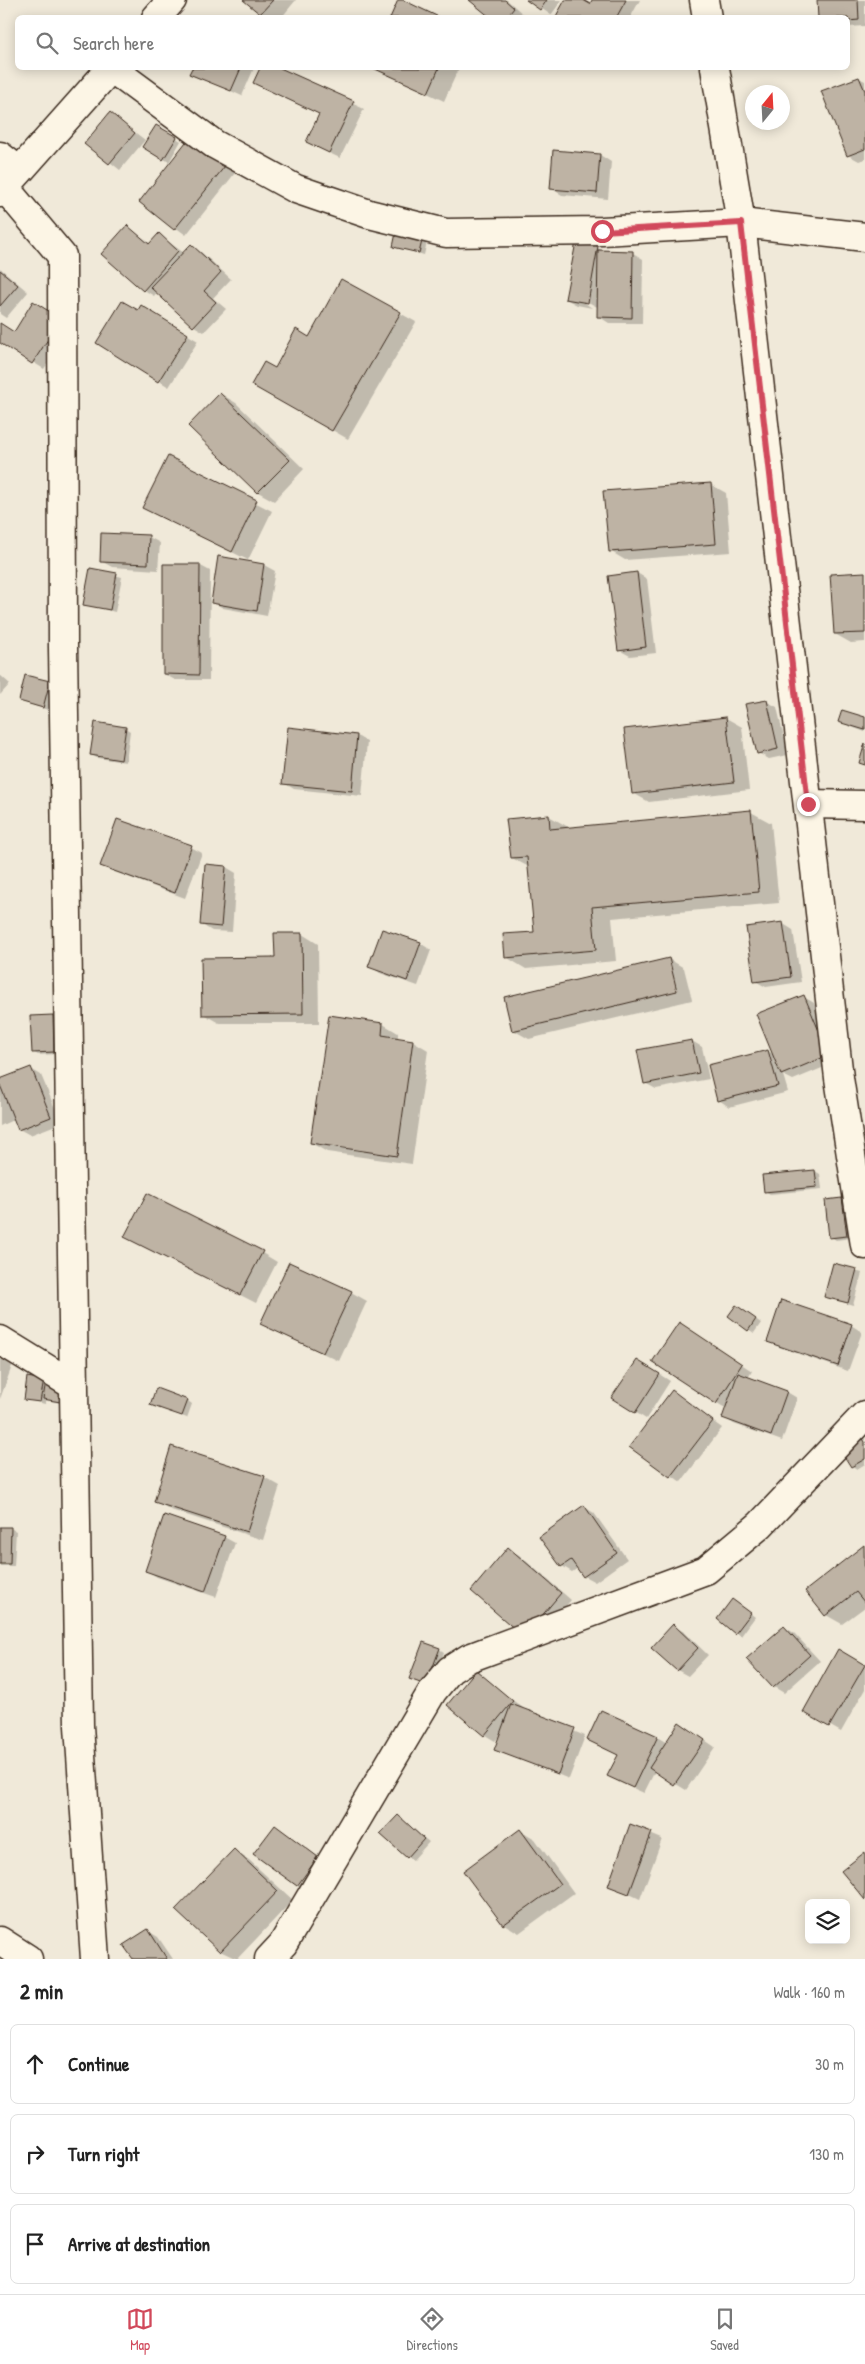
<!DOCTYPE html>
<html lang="en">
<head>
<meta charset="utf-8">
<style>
  :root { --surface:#fff; --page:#f2f2f2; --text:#222; --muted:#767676; --line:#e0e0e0; --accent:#d1495b }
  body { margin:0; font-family:"Patrick Hand",sans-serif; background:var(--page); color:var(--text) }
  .controls { position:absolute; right:15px; bottom:15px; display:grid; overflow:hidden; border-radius:8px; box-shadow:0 2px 12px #0003 }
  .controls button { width:45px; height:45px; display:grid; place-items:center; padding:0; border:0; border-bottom:1px solid var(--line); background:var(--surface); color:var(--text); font:25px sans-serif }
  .compass { position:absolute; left:745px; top:85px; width:45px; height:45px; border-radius:50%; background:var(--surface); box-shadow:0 2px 12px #0003; rotate:18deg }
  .stop { position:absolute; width:15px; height:15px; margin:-11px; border:4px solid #d1495b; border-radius:50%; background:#fff }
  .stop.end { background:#d1495b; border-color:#fff; box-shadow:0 1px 5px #0008 }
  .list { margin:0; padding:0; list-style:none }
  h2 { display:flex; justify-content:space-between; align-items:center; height:65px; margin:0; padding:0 20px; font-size:21px }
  h2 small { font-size:16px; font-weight:400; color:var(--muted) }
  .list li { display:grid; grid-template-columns:32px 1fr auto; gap:15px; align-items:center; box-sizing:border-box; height:80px; margin:0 10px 10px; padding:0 10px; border:1px solid var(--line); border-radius:8px }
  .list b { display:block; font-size:19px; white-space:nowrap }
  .list em { font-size:16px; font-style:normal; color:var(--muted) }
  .icon { flex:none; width:28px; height:28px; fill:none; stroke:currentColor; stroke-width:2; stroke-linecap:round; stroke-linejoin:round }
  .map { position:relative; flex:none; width:865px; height:1959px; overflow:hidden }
  .search { position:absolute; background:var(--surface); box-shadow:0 2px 12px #0003; left:15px; right:15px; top:15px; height:55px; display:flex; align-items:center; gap:12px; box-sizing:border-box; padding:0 18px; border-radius:8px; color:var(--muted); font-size:19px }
  .sheet { height:335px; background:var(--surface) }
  nav { display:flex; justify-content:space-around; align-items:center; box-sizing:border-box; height:70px; border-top:1px solid var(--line); background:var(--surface); font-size:14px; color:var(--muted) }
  nav a { display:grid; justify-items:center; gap:2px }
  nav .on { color:var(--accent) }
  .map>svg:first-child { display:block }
  .shadow { fill:#0003 }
  .building { fill:#beb3a4; stroke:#3b2a1e }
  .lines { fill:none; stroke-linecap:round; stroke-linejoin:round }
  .minor-casing { stroke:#3b2a1e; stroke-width:31 }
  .tertiary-casing { stroke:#3b2a1e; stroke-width:31 }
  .minor { stroke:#fcf5e5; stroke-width:28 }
  .tertiary { stroke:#fcf5e5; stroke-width:28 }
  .route { stroke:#d1495b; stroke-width:6 }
</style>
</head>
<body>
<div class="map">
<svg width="865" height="1959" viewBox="0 0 865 1959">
  <rect width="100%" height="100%" fill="#f0e9d9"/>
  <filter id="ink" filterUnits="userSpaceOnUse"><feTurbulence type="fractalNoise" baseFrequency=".02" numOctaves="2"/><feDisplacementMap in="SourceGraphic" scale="10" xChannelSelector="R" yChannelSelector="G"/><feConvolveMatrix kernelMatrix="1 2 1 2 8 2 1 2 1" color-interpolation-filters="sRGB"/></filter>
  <g filter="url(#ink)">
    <path class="shadow" d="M245 0H296L281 18H268Z
      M471 0H507L524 15 521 18H493Z
      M529 0H562L551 15Z
      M566 0H580L591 6 594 0H640L630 18H556Z
      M818 0H865V26L848 27V18Z
      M193 68H254L242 96 191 73Z
      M262 68H277L364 109 340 158 318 148 320 114 255 83Z
      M374 68H459L444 101Z
      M859 78 865 81V159L859 161 848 155Z
      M111 114 145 140 120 170 86 143Z
      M157 126 181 141 169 162 144 147Z
      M193 135 239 168 186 235 141 202Z
      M600 155 611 162 608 199 562 195 552 189Z
      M127 226 151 244 159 235 184 253 191 246 201 252 231 279 213 298 226 309 204 332 194 326 157 292 154 296 144 290Z
      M428 237 424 255 394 246Z
      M598 248 605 252 633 253 643 259 642 323H609L598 316 599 308 583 299 582 301 592 308 577 305 566 299Z
      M0 268 28 292 6 318 0 314Z
      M342 281 416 322 348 439 252 385 275 369 309 338Z
      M152 313 198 341 169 387 97 343Z
      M0 324 14 333 71 326 44 369 0 342Z
      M221 394 236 403 304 469 274 501 258 492 190 426Z
      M168 458 272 511 248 560 143 508Z
      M710 484 726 493 731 552 625 560 610 551Z
      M102 534 149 537 160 543 158 570 112 567 101 561Z
      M219 557 264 565 275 571 267 616 223 608 212 602Z
      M199 565 210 571 209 680H175L164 674Z
      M91 569 122 577 115 612 84 604Z
      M637 573 647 579 656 653 630 656 619 650Z
      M865 574V642L851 643 835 634Z
      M0 675 10 684 0 695Z
      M26 677 55 686 48 710 20 701Z
      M766 701 777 707 788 755 769 759 758 753Z
      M726 718 742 727 749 790 649 802 633 793Z
      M865 718V732L839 722Z
      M125 728 130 731 126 762 97 758 92 755Z
      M357 736 367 742 362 796 294 789 284 783Z
      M751 812 771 823 779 903 612 918 616 961 526 969 506 957 535 933 529 867 512 858 549 816 570 828Z
      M191 847 202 853 185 898 112 871 101 865Z
      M226 867 236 873 232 932 212 931 202 925Z
      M782 923 793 930 801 982 766 987 755 981Z
      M302 934 318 944 319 1023H219L203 1014 276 958Z
      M420 943 431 950 418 986 380 973 370 966Z
      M669 959 684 968 692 1000 529 1039 513 1030Z
      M804 997 814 1003 839 1061 793 1080 783 1075 788 1092 729 1107 719 1100 768 1051 774 1055Z
      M52 1016 57 1019 59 1054 38 1055 33 1052Z
      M383 1024 398 1033V1039L413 1041 428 1050 412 1164 327 1152 311 1143Z
      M692 1041 702 1047 709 1079 656 1089 645 1083Z
      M31 1069 41 1075 61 1123 30 1135 19 1129 15 1119 0 1126V1081Z
      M815 1171 820 1174 822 1189 770 1194 765 1191Z
      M842 1200 847 1203 851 1238 836 1240 831 1237Z
      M142 1245 262 1253 277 1262 256 1303Z
      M834 1265 862 1273 853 1305 825 1297Z
      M351 1292 367 1301 339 1361 262 1324Z
      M737 1306 761 1323 754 1333 730 1316Z
      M851 1325 862 1332 848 1371 779 1347 768 1341Z
      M690 1330 752 1371 748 1378 787 1392 797 1398 782 1441 734 1424 724 1418 727 1409 717 1403Z
      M0 1335 20 1344 0 1399Z
      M648 1367 670 1381 646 1419 613 1398Z
      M43 1381 71 1405 46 1400 45 1404 25 1399Z
      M672 1392 722 1428 681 1482 631 1447Z
      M188 1401 192 1404 187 1418 157 1407Z
      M860 1436 865 1439V1464L857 1469 852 1466Z
      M264 1477 280 1486 263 1540 171 1510 155 1501Z
      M584 1507 594 1513 627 1559 595 1582 584 1576 578 1568 572 1572 562 1566Z
      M0 1528H10L16 1531 14 1566H0Z
      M224 1537 235 1543 216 1597 157 1577 146 1570Z
      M864 1547 865 1607 842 1624 826 1615 807 1591Z
      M508 1549 519 1555 571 1600 535 1642Z
      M738 1604 755 1617 741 1636 718 1619Z
      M673 1626 684 1632 708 1655 688 1676 677 1670Z
      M784 1627 794 1633 820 1661 784 1693 774 1687Z
      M439 1649 444 1652 431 1687 416 1681Z
      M839 1651 865 1665V1689L841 1732 804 1711Z
      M476 1672 523 1708 522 1709 585 1736 569 1779 496 1749 501 1734 495 1741 485 1735Z
      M690 1730 715 1747 686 1790 655 1771 644 1793 619 1782 609 1776 619 1755 588 1740 657 1737 667 1743Z
      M398 1817 429 1842 413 1860 408 1857Z
      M631 1826 662 1839 640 1899 610 1885Z
      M520 1830 535 1839 574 1893 519 1933 504 1924Z
      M234 1851 249 1860 293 1900 237 1959 220 1951Z
      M319 1858 308 1891 298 1886Z
      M148 1931 158 1937 173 1959H134Z"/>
    <path class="building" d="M243 0H273L260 14Z
      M398 0H403L441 18H390Z
      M469 0H505L514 8 506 18H491Z
      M526 0H547L540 10Z
      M565 0H583L590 4 592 0H626L616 18H555Z
      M817 0H858L859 20 848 21V18H818Z
      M192 68H241L231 91 189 74Z
      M260 68H280L354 101 329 153 306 142 319 114 253 83Z
      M373 68H439L428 93Z
      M859 77 865 91V149L847 156 821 91Z
      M110 112 135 133 109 164 84 144Z
      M156 125 177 137 163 160 142 147Z
      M193 133 229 161 174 230 139 202Z
      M553 150 600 154 597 193 550 189Z
      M127 225 149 244 159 233 178 251 143 291 101 254Z
      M397 228 424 233 419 253 393 247Z
      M576 242 598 246 588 303 565 299Z
      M191 244 221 272 204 291 216 302 193 327 150 287Z
      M598 250 633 251 632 318 597 317Z
      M0 270 18 285 0 306Z
      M341 279 401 312 332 431 251 385 264 362 275 368 296 329 309 337Z
      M33 301 61 319 32 364 0 343V323L14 332Z
      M122 301 138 310 141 305 188 334 158 382 96 343Z
      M220 393 290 460 257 493 188 426Z
      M168 456 257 500 232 552 142 508Z
      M711 483 716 544 609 552 603 491Z
      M101 533 149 535 148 564 100 562Z
      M218 556 264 564 257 611 211 603Z
      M163 564H200L199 675 163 674Z
      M90 568 117 573 110 610 83 605Z
      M637 572 646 647 618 651 608 576Z
      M865 572V633L834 634 830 574Z
      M25 675 50 681 43 708 19 701Z
      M767 700 778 749 757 754 745 704Z
      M842 710 865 717V730L838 722Z
      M726 717 734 782 632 794 624 729Z
      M95 722 126 727 121 760 90 755Z
      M288 727 357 735 352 791 282 784Z
      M865 743V765L859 763Z
      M751 810 759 892 592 907 596 950 505 958 503 934 534 932 527 857 511 858 506 819 549 815 550 829Z
      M117 819 192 845 175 893 100 866Z
      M205 864 226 866 221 927 200 925Z
      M783 922 791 977 754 982 746 927Z
      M382 929 421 942 407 981 368 967Z
      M274 933H302L303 1014 202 1015 201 958 275 957Z
      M669 958 677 991 512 1031 504 997Z
      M804 995 829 1055 781 1075 756 1014Z
      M53 1015 54 1052 32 1053 30 1016Z
      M329 1015 383 1023 382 1035 413 1040 397 1156 310 1143Z
      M692 1040 699 1073 644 1084 637 1050Z
      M768 1050 778 1086 717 1101 708 1065Z
      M31 1067 51 1117 18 1130 0 1085V1079Z
      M815 1170 817 1187 764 1192 762 1175Z
      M147 1193 263 1251 240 1295 124 1237Z
      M842 1198 847 1236 829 1238 825 1200Z
      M289 1262 352 1291 323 1353 260 1324Z
      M833 1263 857 1269 848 1303 824 1297Z
      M781 1300 852 1324 838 1366 767 1342Z
      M736 1305 756 1319 748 1331 728 1316Z
      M679 1322 742 1364 716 1404 652 1362Z
      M637 1360 660 1374 635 1413 611 1398Z
      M738 1373 787 1391 771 1436 722 1418Z
      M47 1374 71 1378 66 1403 43 1399Z
      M27 1377 44 1380 40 1402 24 1400Z
      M156 1388 188 1400 182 1416 150 1405Z
      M672 1390 713 1421 670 1477 629 1447Z
      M860 1434 865 1442V1459L851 1467 839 1448Z
      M171 1446 265 1476 247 1532 154 1502Z
      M584 1505 617 1553 583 1577 571 1560 561 1567 539 1537Z
      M164 1515 225 1536 205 1592 145 1571Z
      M0 1527H11L10 1564H0Z
      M864 1545 865 1603 856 1592 825 1616 805 1591Z
      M508 1547 561 1593 524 1637 471 1591Z
      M732 1599 751 1613 735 1634 717 1619Z
      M673 1624 698 1648 677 1671 651 1648Z
      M784 1626 810 1655 773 1688 746 1659Z
      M423 1642 440 1648 426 1685 409 1679Z
      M838 1649 865 1665 829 1727 803 1712Z
      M476 1670 513 1701 484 1736 447 1705Z
      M511 1704 575 1728 558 1774 494 1750Z
      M601 1710 658 1736 633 1788 607 1776 618 1755 587 1740Z
      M679 1722 705 1740 674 1785 649 1768Z
      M398 1815 424 1839 407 1858 380 1834Z
      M630 1824 652 1832 629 1894 608 1886Z
      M275 1825 318 1857 297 1886 253 1854Z
      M520 1829 560 1884 503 1925 463 1871Z
      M234 1849 278 1891 220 1952 175 1910Z
      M865 1852V1900L841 1871Z
      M148 1929 167 1959H133L123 1945Z"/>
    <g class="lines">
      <defs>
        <path id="minor" d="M111 68 214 144 296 189 369 214 446 233 602 231 741 223 865 237
          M0 156 19 171
          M5 188 62 256 63 647 79 1726 95 1959
          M808 804 865 805
          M0 1340 73 1385
          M0 1941 28 1959
          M269 1959 283 1944 432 1692 450 1670 469 1658 706 1570 760 1525 865 1415"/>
        <path id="tertiary" d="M704 0 707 18
          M156 18 172 0
          M715 68 741 223 839 1078 865 1245
          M0 193 111 68"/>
      </defs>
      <use href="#minor" class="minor-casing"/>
      <use href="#tertiary" class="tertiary-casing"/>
      <use href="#minor" class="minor"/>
      <use href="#tertiary" class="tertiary"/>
    </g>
  </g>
  <g class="lines" filter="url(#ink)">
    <path class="route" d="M602 231 741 223 808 804"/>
  </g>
</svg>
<div class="controls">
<button><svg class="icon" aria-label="layers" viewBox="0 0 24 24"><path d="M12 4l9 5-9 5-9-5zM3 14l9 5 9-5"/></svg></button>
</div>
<svg class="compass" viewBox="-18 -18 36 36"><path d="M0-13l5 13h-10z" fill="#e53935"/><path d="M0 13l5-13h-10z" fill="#767676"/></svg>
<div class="stop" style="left:602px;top:231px"></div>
<div class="stop end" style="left:808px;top:804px"></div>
<div class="search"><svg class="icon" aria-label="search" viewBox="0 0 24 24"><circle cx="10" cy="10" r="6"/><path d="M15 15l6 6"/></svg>Search here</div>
</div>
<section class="sheet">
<h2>2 min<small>Walk · 160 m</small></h2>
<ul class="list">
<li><svg class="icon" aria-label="ahead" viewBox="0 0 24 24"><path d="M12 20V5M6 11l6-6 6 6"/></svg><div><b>Continue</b></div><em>30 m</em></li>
<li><svg class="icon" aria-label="right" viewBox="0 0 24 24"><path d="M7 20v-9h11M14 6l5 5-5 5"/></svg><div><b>Turn right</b></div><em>130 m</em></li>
<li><svg class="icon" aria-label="arrive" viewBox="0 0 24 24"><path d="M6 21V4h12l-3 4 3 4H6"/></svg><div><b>Arrive at destination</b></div></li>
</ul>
</section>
<nav>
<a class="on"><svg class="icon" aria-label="map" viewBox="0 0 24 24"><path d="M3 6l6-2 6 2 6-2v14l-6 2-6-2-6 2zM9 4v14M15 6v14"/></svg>Map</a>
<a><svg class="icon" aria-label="directions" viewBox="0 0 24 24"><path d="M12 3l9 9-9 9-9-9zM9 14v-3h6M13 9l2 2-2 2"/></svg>Directions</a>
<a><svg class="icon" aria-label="saved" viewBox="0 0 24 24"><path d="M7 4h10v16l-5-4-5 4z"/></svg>Saved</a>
</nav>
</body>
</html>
